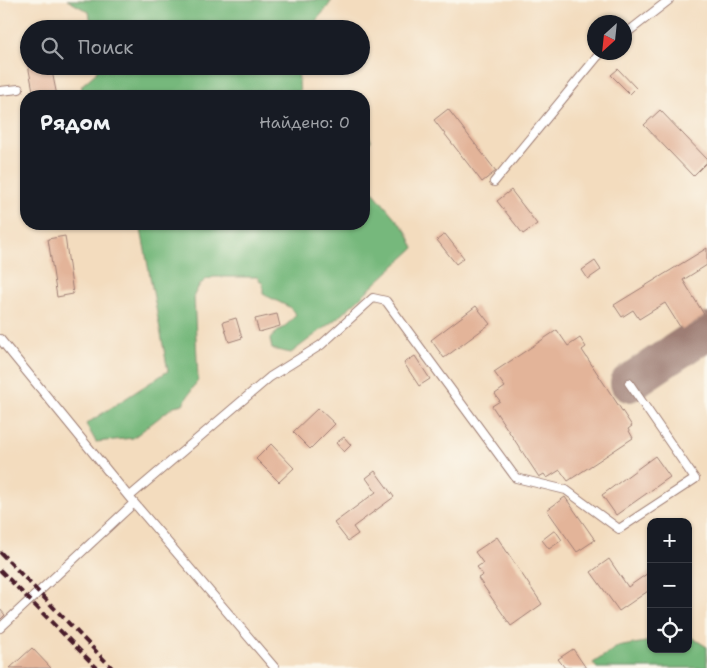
<!DOCTYPE html>
<html lang="ru">
<head>
<meta charset="utf-8">
<style>
  :root { --surface:#171b24; --page:#242831; --text:#f1f3f6; --muted:#9ea1a6; --line:#363941 }
  body { margin:0; font-family:"Shantell Sans",sans-serif; background:var(--page); color:var(--text) }
  .controls { position:absolute; right:15px; bottom:15px; display:grid; overflow:hidden; border-radius:10px; box-shadow:0 1px 4px #0004 }
  .controls button { width:45px; height:45px; display:grid; place-items:center; padding:0; border:0; border-bottom:1px solid var(--line); background:var(--surface); color:var(--text); font:25px sans-serif }
  .compass { position:absolute; left:587px; top:15px; width:45px; height:45px; border-radius:50%; background:var(--surface); box-shadow:0 1px 4px #0004; rotate:207deg }
  .list { margin:0; padding:0; list-style:none }
  h2 { display:flex; justify-content:space-between; align-items:center; height:65px; margin:0; padding:0 20px; font-size:21px }
  h2 small { font-size:16px; font-weight:400; color:var(--muted) }
  .icon { flex:none; width:28px; height:28px; fill:none; stroke:currentColor; stroke-width:2; stroke-linecap:round; stroke-linejoin:round }
  .map { position:relative; flex:none; width:707px; height:668px; overflow:hidden }
  .search { position:absolute; background:var(--surface); box-shadow:0 1px 4px #0004; left:20px; top:20px; width:350px; height:55px; display:flex; align-items:center; gap:12px; box-sizing:border-box; padding:0 18px; border-radius:28px; color:var(--muted); font-size:19px }
  .panel { position:absolute; background:var(--surface); box-shadow:0 1px 4px #0004; left:20px; top:90px; width:350px; height:140px; border-radius:20px }
  .map>svg:first-child { display:block }
  .forest { fill:#76b87c; stroke:#606c54 }
  .lines { fill:none; stroke-linecap:round; stroke-linejoin:round }
  .taxiway { stroke:#9e7e74; stroke-width:38 }
  .building { fill:#e3b499 }
  .lane-casing { stroke:#9e7e74; stroke-width:10 }
  .lane { stroke:#fff; stroke-width:8 }
  .rail { stroke:#4a1f2b; stroke-width:4; stroke-dasharray:8 4; stroke-linecap:butt }
</style>
</head>
<body>
<div class="map">
<svg width="707" height="668" viewBox="0 0 707 668">
  <rect width="100%" height="100%" fill="#fbf7ec"/>
  <filter id="ink" filterUnits="userSpaceOnUse"><feTurbulence type="fractalNoise" baseFrequency=".02" numOctaves="2"/><feDisplacementMap in="SourceGraphic" scale="10" xChannelSelector="R" yChannelSelector="G"/><feConvolveMatrix kernelMatrix="1 2 1 2 8 2 1 2 1" color-interpolation-filters="sRGB"/></filter>
  <filter id="wash" filterUnits="userSpaceOnUse"><feTurbulence type="fractalNoise" baseFrequency=".0096" numOctaves="4" result="noise"/><feDisplacementMap in="SourceGraphic" scale="20" xChannelSelector="R" yChannelSelector="G"/><feGaussianBlur stdDeviation="1.12" result="paint"/><feColorMatrix in="noise" values="0 0 0 0 0 0 0 0 0 0 0 0 0 0 0 0 0 1.4 0 .05"/><feComposite in="paint" operator="in"/></filter>
  <g filter="url(#wash)">
    <rect width="100%" height="100%" fill="#f3dcbe"/>
    <path class="forest" d="M67 0H332C326 11 317 17 311 29H92L89 12Z
      M98 66H298L300 96H83L81 94 82 85 96 73Z
      M364 122 371 141 364 146Z
      M364 181 406 231 414 248 341 315 291 353 272 349 270 339C278 329 290 325 296 314L289 307 263 294V284L257 277H214L205 280 199 286 194 295 198 380 183 404 174 406 133 438 96 442 86 424 168 371 140 224H364Z
      M688 635 707 647V668H597L593 663 617 647 651 641V649H688Z"/>
    <g class="lines">
      <path class="taxiway" d="M629 383 707 331"/>
    </g>
    <g id="blocks">
      <path class="building" d="M29 43V66H51L57 96H34L24 44Z
        M618 69 636 88 630 94 611 75Z
        M448 109 496 171 482 182 434 120Z
        M660 110 707 159V162L693 176 644 125Z
        M511 190 537 224 523 234 497 201Z
        M445 234 464 258 456 264 437 240Z
        M65 236 73 294 57 297 48 239Z
        M707 248V265L683 280 705 316 682 330 665 303 639 319 633 310 622 317 614 305Z
        M595 261 601 270 588 279 582 270Z
        M476 306 490 324 444 358 431 340Z
        M277 314 280 326 259 332 255 319Z
        M236 318 242 338 229 342 223 322Z
        M557 330 568 346 580 338 586 347 582 350 632 426 628 429 633 438 568 481 560 470 547 478 544 474 539 477 492 406 500 401 495 394 505 387 494 372Z
        M415 356 430 379 419 386 404 363Z
        M318 408 335 424 310 449 293 432Z
        M344 437 351 445 344 452 336 443Z
        M271 444 294 468 279 482 256 459Z
        M655 456 670 477 616 515 602 495Z
        M375 471 394 497 353 527 358 534 348 541 334 523 376 492 366 478Z
        M565 497 595 540 577 552 547 510Z
        M555 530 562 540 549 549 542 540Z
        M497 537 542 604 511 626 478 578 483 575 477 567 483 563 475 552Z
        M609 559 628 587 651 571V589L619 611 591 572Z
        M0 609 5 615 0 620Z
        M32 648 51 668H10Z
        M573 649 586 668H565L558 659Z"/>
    </g>
  </g>
  <g filter="url(#ink)">
    <use href="#blocks" fill-opacity="0" stroke="#9e7e74" stroke-width="1"/>
    <g class="lines">
      <defs>
        <path id="lane" d="M624 35 669 0
          M0 91 19 89
          M494 182 597 57 603 52
          M0 339 129 497 275 668
          M129 497 270 377 321 345 373 298 386 301 516 478 566 490 619 529 695 479 629 383
          M0 628 134 503"/>
      </defs>
      <use href="#lane" class="lane-casing"/>
      <use href="#lane" class="lane"/>
      <path class="rail" d="M0 552 112 668
        M0 570 97 668"/>
    </g>
  </g>
</svg>
<div class="controls">
<button>+</button>
<button>−</button>
<button><svg class="icon" aria-label="locate" viewBox="0 0 24 24"><circle cx="12" cy="12" r="6"/><path d="M12 2v4M12 18v4M2 12h4M18 12h4"/></svg></button>
</div>
<svg class="compass" viewBox="-18 -18 36 36"><path d="M0-13l5 13h-10z" fill="#e53935"/><path d="M0 13l5-13h-10z" fill="#9ea1a6"/></svg>
<div class="search"><svg class="icon" aria-label="search" viewBox="0 0 24 24"><circle cx="10" cy="10" r="6"/><path d="M15 15l6 6"/></svg>Поиск</div>
<section class="panel">
<h2>Рядом<small>Найдено: 0</small></h2>
<ul class="list">
</ul>
</section>
</div>
</body>
</html>
